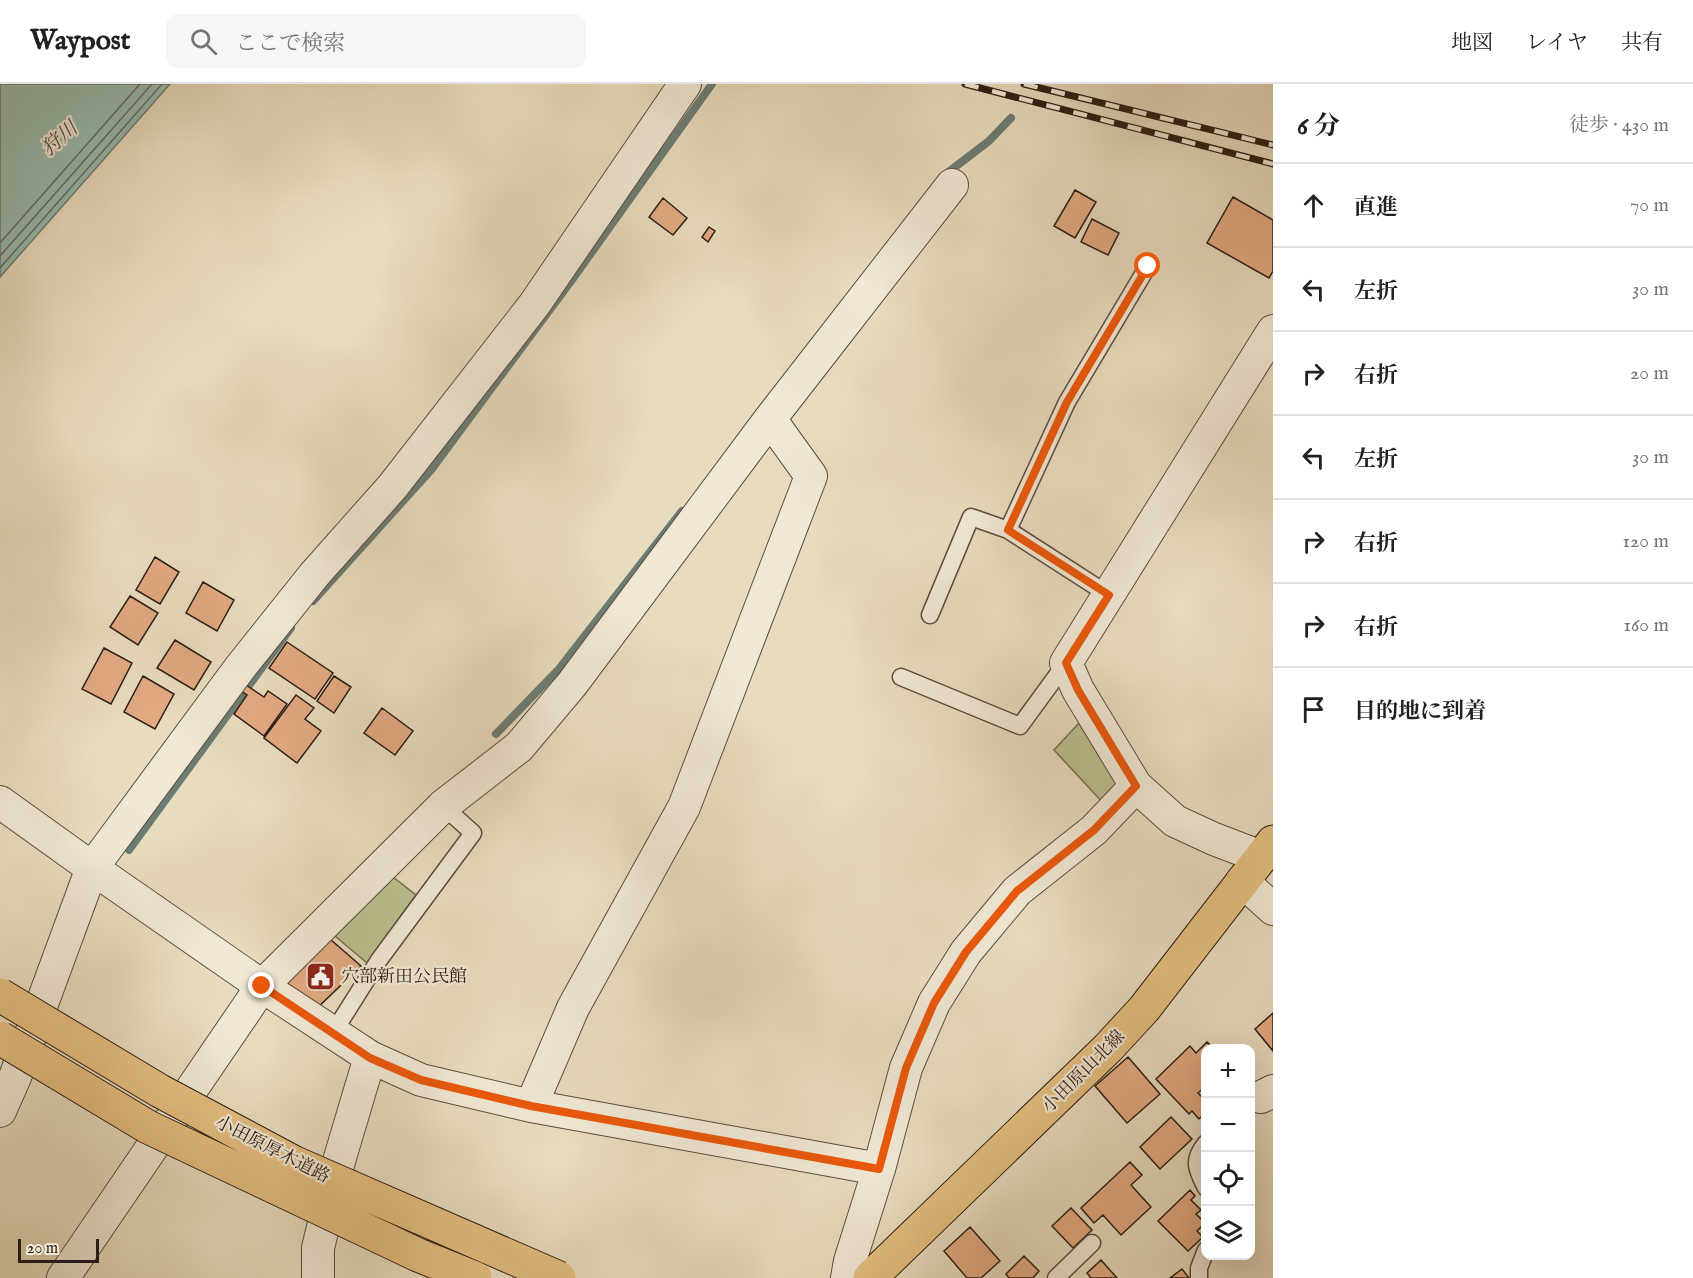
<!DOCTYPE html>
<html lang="ja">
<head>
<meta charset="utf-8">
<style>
  :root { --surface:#fff; --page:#f6f6f6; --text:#202124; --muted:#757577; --line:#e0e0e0 }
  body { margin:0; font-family:"IM FELL English","Noto Serif JP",serif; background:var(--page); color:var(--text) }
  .controls { position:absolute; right:18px; bottom:18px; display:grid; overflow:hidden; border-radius:12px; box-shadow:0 6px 24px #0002 }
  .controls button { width:54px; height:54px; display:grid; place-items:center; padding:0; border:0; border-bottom:2px solid var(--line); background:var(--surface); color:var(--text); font:30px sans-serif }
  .scale { position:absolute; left:18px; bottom:15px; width:81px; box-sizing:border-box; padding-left:6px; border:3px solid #2c1d16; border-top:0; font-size:16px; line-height:21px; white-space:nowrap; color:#2c1d16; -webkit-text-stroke:4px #f0e8d5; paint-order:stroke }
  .stop { position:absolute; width:18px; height:18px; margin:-14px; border:4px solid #ea580c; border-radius:50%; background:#fff }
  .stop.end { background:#ea580c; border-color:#fff; box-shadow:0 2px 6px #0008 }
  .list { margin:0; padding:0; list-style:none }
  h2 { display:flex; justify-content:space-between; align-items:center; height:78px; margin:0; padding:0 24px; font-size:26px }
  h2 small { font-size:20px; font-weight:400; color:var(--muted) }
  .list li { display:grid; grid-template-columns:39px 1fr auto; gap:18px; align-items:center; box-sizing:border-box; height:84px; padding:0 24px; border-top:2px solid var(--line) }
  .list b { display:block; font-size:22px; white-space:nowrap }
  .list em { font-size:20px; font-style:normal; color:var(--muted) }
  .icon { flex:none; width:33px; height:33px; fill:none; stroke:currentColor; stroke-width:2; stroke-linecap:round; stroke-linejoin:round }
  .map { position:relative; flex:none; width:1273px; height:1194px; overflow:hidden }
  header { display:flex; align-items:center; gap:36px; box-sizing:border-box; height:84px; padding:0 30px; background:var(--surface); border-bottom:2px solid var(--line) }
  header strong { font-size:28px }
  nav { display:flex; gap:33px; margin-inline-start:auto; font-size:21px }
  .search { width:420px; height:54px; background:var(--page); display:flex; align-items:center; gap:15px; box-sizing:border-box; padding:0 21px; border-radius:12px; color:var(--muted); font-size:22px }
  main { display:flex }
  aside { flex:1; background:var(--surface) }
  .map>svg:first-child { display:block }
  .green { fill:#bbbf8e; stroke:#746e52; stroke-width:1.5 }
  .water { fill:#97bcb1; stroke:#6c7c73; stroke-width:1.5 }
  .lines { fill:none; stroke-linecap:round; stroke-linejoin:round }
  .shore { stroke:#626c64; stroke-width:1.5 }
  .stream { stroke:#6c7c73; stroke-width:8 }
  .building { fill:#e2aa82; stroke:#2c1d16; stroke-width:1.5 }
  .service-casing { stroke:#5b4d40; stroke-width:19 }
  .minor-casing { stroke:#5b4d40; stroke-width:34 }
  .primary-casing { stroke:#2c1d16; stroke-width:35 }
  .service { stroke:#f0e8d5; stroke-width:16 }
  .minor { stroke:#f0e8d5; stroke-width:32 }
  .primary { stroke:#e4be7f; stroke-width:33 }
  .rail-casing { stroke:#2c1d16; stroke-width:7 }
  .rail { stroke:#f0e8d5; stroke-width:4.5; stroke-dasharray:14; stroke-linecap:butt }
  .trunk-bridge-casing { stroke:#2c1d16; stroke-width:35; stroke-linecap:butt }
  .trunk-bridge { stroke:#e4be7f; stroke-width:33 }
  .route { stroke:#ea580c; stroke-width:8 }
  .labels { text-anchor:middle; stroke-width:4.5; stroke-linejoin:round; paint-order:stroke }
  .poi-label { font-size:18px; fill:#2c1d16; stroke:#f0e8d5; text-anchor:start }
  .street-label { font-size:18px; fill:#2c1d16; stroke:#f0e8d5 }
  .water-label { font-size:20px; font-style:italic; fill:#4c4d44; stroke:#f0e8d5 }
</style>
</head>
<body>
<header>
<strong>Waypost</strong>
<div class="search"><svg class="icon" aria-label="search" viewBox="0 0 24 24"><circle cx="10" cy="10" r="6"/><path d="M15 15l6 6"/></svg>ここで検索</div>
<nav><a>地図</a><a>レイヤ</a><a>共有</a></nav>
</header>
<main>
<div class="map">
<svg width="1273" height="1194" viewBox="0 0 1273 1194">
  <rect width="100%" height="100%" fill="#e8dcbe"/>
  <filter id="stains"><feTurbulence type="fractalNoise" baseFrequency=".00333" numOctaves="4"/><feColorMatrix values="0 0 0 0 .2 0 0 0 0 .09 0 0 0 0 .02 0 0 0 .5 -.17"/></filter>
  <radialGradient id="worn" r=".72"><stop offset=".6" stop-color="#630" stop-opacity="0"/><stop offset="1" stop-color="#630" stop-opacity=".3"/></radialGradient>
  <path class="green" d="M1079 639 1121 707 1105 721 1054 666Z
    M393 793 416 811 367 879 335 852Z"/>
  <path class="water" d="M0 0H170L0 193Z"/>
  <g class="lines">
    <path class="shore" d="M0 159 140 0
      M0 172 152 0
      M0 184 162 0"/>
    <path class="stream" d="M942 93 989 57 1011 34
      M313 517 431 386 574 193 712 0
      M496 650 559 585 682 427
      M129 766 291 544"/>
  </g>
  <path class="building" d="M1075 106 1096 118 1075 154 1054 142Z
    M1233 113 1273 136V187L1269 194 1207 159Z
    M663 114 687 134 673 151 649 133Z
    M1092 135 1119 149 1108 171 1081 158Z
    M709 143 715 147 708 158 702 153Z
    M155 473 179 488 160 520 136 506Z
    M203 498 234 516 217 547 186 529Z
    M130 512 158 529 138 561 110 543Z
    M175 556 211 578 194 606 157 584Z
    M287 558 333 589 315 615 269 584Z
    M104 564 132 579 111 620 82 605Z
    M143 592 174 610 155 645 124 628Z
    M334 592 351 603 334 629 317 617Z
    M246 601 264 613 268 607 287 620 264 652 234 630 247 611 241 607Z
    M296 611 314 624 305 635 321 647 297 679 264 654Z
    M382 624 413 647 395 671 364 649Z
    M330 855 361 882 314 927 277 901Z
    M1273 929V967L1255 945Z
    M1207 958 1213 964H1206V1002L1198 1009 1206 1017V1028L1199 1035 1192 1027 1189 1030 1156 995 1190 962 1196 969Z
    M1128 973 1160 1010 1127 1039 1095 1002Z
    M1171 1033 1192 1055 1160 1085 1140 1063Z
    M1130 1078 1142 1091 1131 1101 1151 1123 1121 1151 1103 1131 1094 1139 1081 1124Z
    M1190 1106 1195 1112 1191 1116 1201 1126 1196 1130 1205 1139 1197 1147 1203 1153 1188 1167 1158 1137Z
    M1071 1124 1092 1146 1073 1164 1052 1142Z
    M970 1143 1000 1177 981 1194H967L944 1167Z
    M1024 1172 1039 1187 1033 1194H1009L1006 1190Z
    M1101 1176 1117 1194H1091L1087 1189Z
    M1182 1185 1189 1194H1170Z"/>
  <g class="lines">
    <defs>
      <path id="service" d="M1008 446 1067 318 1148 182
        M930 531 971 433 1008 446 1109 511
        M901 593 1020 642 1066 579
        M333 949 379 876 473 749 443 722
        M1206 1059C1191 1077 1197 1086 1206 1104
        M1056 1194 1092 1159
        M1199 1194V1184L1206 1166"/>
      <path id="minor" d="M1136 702 1078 606 1066 579 1273 247
        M0 718 92 784 262 902 370 973 421 996 531 1022 879 1085
        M1242 797 1273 825
        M1261 1013 1273 1007
        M531 1022 573 924 684 723 811 392 770 335
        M0 1027 15 993 92 784 239 585 314 491 393 402 534 221 685 0
        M63 1194 262 902 443 722 519 663 572 600 770 335 952 101
        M318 1194V1164L339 1077 370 973
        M847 1194 850 1177 879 1085 906 984 934 919 966 868 1017 807 1094 746 1136 702 1175 737 1214 755 1261 773"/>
      <path id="primary" d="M870 1194 1108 964 1144 925 1273 758"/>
    </defs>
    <use href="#service" class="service-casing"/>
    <use href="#minor" class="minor-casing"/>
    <use href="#primary" class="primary-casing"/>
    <use href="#service" class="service"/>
    <use href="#minor" class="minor"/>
    <use href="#primary" class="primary"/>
    <defs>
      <path id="rail" d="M965 0 1273 80
        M1024 0 1273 61"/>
    </defs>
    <use href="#rail" class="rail-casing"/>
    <use href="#rail" class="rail"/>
    <defs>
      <path id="trunk-bridge" d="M0 911 160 1007 295 1079 559 1194
        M0 954 148 1043 418 1171 475 1194"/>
    </defs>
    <use href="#trunk-bridge" class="trunk-bridge-casing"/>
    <use href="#trunk-bridge" class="trunk-bridge"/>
  </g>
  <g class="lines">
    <path class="route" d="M262 902 370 974 421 996 531 1022 879 1085 906 984 934 919 966 868 1017 807 1094 746 1136 702 1078 606 1066 579 1109 511 1008 446 1067 318 1148 182"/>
  </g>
  <defs>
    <symbol id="civic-square" viewBox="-11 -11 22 22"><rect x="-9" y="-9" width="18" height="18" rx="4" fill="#8f2418" stroke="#f0e8d5"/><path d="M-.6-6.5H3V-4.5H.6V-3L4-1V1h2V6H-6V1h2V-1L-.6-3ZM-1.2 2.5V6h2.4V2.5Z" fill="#fff"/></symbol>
  </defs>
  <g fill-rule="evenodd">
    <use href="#civic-square" x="304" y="876" width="33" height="33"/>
  </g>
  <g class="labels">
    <g class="poi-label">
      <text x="341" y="898">穴部新田公民館</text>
    </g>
    <g class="street-label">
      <text transform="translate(1083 987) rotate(-45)" y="6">小田原山北線</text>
      <text transform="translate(273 1065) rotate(27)" y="6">小田原厚木道路</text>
    </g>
    <g class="water-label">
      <text transform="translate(59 54) rotate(-41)" y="7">狩川</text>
    </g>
  </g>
  <rect width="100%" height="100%" filter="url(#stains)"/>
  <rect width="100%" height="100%" fill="url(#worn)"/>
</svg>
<div class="controls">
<button>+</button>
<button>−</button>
<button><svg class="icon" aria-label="locate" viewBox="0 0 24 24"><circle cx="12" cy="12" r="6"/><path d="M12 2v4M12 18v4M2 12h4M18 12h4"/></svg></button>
<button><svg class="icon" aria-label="layers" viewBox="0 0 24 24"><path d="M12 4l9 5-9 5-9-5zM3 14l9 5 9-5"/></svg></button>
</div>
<div class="scale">20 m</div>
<div class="stop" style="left:1148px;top:182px"></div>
<div class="stop end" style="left:262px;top:902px"></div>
</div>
<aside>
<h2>6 分<small>徒歩 · 430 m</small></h2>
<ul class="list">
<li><svg class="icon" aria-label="ahead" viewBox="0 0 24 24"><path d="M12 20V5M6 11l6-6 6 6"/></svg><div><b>直進</b></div><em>70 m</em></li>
<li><svg class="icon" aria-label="left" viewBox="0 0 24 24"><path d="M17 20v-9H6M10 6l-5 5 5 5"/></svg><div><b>左折</b></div><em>30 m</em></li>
<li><svg class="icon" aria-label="right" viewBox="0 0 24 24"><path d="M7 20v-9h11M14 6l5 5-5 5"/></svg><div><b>右折</b></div><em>20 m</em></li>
<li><svg class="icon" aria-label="left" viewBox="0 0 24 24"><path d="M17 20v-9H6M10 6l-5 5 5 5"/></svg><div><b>左折</b></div><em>30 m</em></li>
<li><svg class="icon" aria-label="right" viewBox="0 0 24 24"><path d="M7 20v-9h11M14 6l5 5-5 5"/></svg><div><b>右折</b></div><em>120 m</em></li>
<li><svg class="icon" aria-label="right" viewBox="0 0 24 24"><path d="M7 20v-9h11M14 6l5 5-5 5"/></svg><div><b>右折</b></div><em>160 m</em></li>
<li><svg class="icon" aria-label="arrive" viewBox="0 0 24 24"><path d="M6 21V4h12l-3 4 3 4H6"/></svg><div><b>目的地に到着</b></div></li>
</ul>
</aside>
</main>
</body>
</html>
